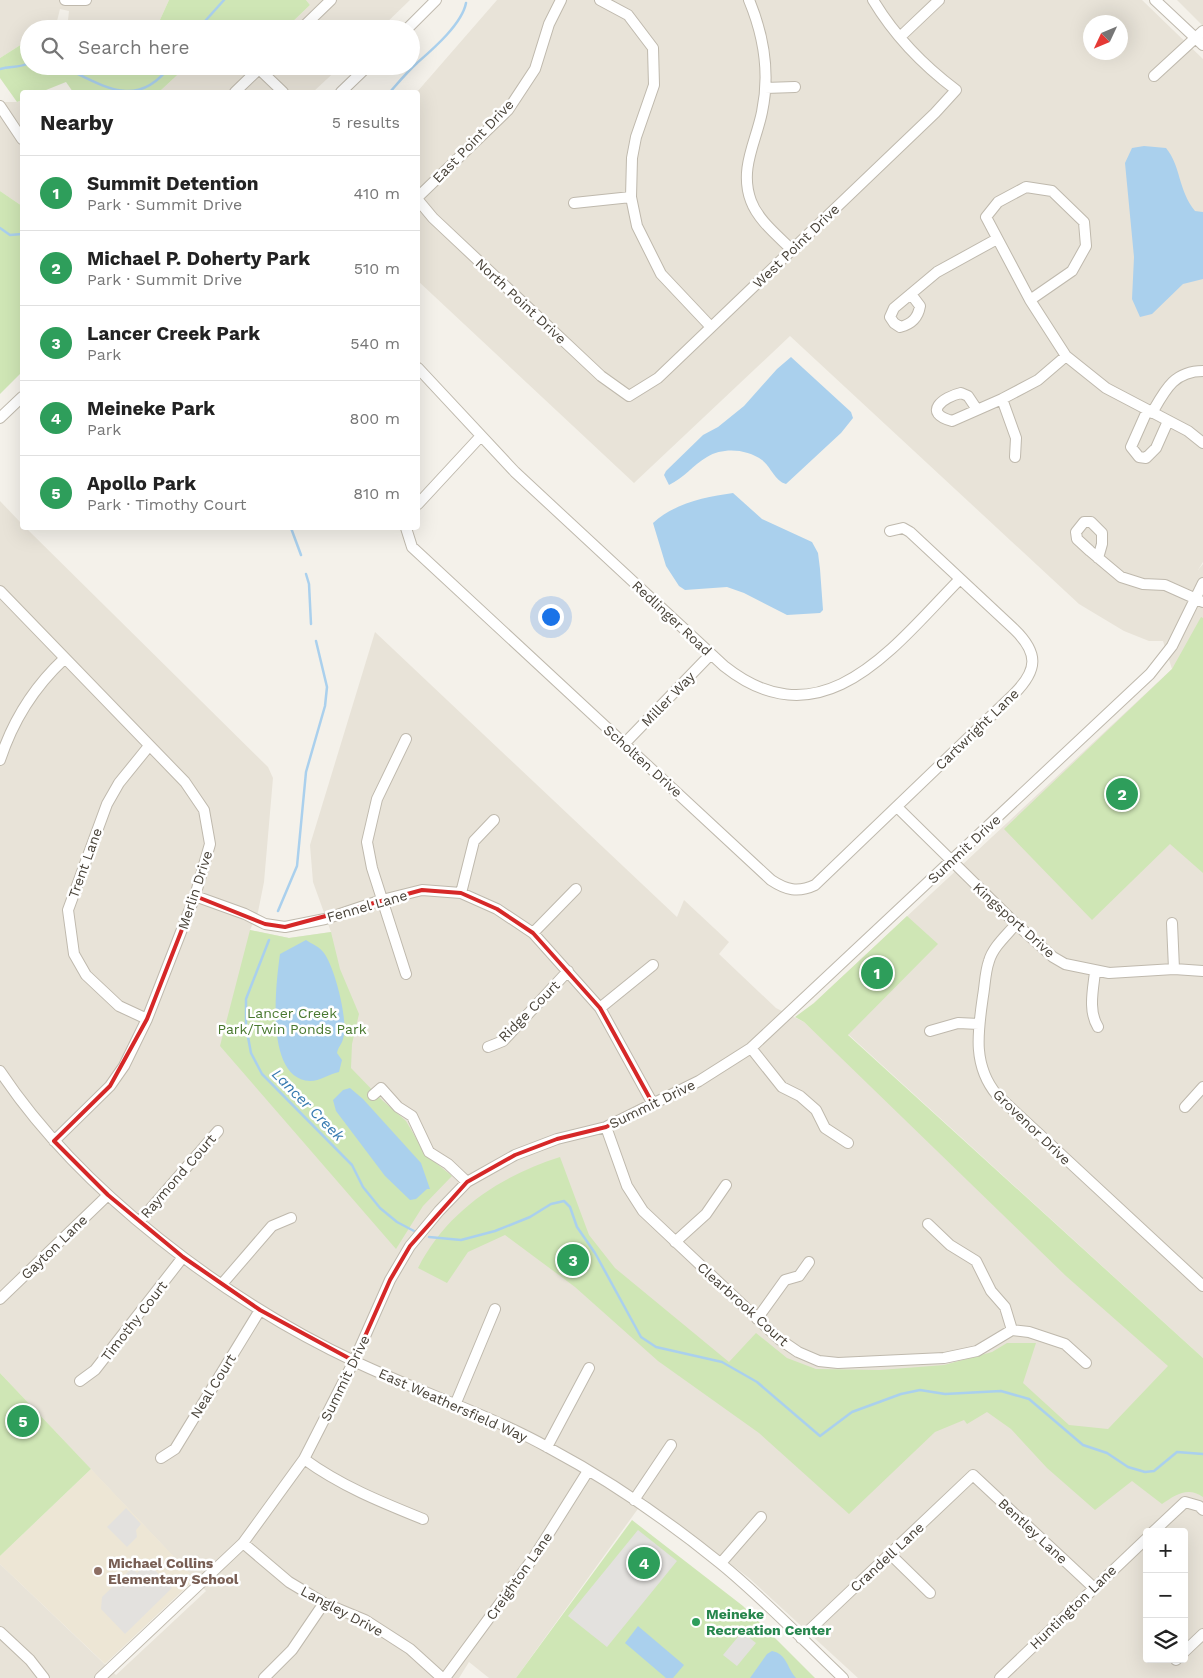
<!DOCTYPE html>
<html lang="en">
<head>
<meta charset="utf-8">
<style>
  :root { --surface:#fff; --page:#f6f6f6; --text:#222; --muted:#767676; --line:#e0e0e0; --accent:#f04926 }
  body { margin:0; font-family:"Work Sans",sans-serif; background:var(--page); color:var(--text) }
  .controls { position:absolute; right:15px; bottom:15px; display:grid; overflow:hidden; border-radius:5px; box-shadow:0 5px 20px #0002 }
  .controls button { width:45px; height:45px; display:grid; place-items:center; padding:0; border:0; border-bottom:1px solid var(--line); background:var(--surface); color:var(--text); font:25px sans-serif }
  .compass { position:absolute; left:1083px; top:15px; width:45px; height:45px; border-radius:50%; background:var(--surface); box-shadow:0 5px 20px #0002; rotate:226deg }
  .you { position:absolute; left:550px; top:616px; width:18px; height:18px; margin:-12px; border:4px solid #fff; border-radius:50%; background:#1a73e8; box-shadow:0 0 0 8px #1a73e833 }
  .badge { display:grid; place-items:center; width:32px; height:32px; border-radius:50%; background:var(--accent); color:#fff; font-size:16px; font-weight:700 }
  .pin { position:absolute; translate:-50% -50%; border:2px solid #fff; box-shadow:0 1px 5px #0006 }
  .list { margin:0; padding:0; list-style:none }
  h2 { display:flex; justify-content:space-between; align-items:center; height:65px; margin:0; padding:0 20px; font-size:21px }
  h2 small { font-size:16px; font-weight:400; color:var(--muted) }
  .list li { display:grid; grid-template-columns:32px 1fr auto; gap:15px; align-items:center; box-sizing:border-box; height:75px; padding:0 20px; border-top:1px solid var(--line) }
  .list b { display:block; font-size:19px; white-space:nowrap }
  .list p { margin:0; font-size:16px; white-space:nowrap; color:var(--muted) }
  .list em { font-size:16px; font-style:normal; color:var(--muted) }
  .icon { flex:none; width:28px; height:28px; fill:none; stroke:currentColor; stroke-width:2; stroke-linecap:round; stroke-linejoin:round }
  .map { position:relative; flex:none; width:1203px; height:1678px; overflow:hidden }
  .search { position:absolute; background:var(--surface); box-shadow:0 5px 20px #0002; left:20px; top:20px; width:400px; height:55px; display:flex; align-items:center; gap:12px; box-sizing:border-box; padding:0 18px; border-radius:28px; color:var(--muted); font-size:19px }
  .panel { position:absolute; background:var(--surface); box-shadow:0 5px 20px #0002; left:20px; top:90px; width:400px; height:440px; border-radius:5px }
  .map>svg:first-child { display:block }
  .residential { fill:#e8e3d8; fill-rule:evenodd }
  .education { fill:#ede6d5 }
  .green { fill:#cfe6b5 }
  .parking { fill:#e3e1de }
  .water { fill:#aad0ed }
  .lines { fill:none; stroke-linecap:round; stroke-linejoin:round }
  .stream { stroke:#aad0ed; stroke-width:2.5 }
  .minor-casing { stroke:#bfb9ad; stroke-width:12 }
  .minor { stroke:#fff; stroke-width:10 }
  .marked { fill:none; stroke:#d62828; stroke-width:4; stroke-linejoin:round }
  .education-dot { fill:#8d6e63; stroke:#fff; stroke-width:2 }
  .leisure-dot { fill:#2e9e5b; stroke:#fff; stroke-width:2 }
  .labels { text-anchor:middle; stroke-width:5; stroke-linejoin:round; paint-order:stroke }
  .street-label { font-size:14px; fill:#484238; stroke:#fff }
  .park-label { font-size:14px; fill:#48782e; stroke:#fff }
  .education-label { font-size:14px; font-weight:bold; fill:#785e54; stroke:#fff; text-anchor:start }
  .leisure-label { font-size:14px; font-weight:bold; fill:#27864d; stroke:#fff; text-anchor:start }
  .water-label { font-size:15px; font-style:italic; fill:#3679b0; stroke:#fff }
</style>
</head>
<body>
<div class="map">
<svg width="1203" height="1678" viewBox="0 0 1203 1678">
  <rect width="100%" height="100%" fill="#f4f1ea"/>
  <path class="residential" d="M0 0H169L159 22 151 29H67L69 11 60 9 55 29H29V44H22L0 58Z
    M306 0H410L380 29H285L310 5Z
    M497 0H1142L1203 59V562L1198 570 1203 564V1358L814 1003 1172 669 1163 641H1149L1124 631 1079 604 790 336 634 483 418 281 417 92ZM1090 22H1120V52H1090Z
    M1177 0H1203V26Z
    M187 66H341L313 92H159Z
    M22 100V206L0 191V102H17Z
    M0 501 22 524V528H26L268 767 273 778 264 882 258 912 250 930 289 938 331 932 313 882 310 845 375 632 677 917 684 900 729 942 719 954 776 1008 804 1022 1203 1398V1678H858L749 1578 645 1499 516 1678H489L469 1662 459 1678H0V1564L116 1675 206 1591 0 1373ZM1147 1532H1184V1659H1147Z"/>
  <path class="education" d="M91 1469 195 1579 105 1664 0 1564V1556Z"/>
  <path class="green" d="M169 0H306L310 5 285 29H235L230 24 225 29H151L159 22Z
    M22 44H29V66H187L159 92H73L66 82 41 92H22V100L17 102 0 78V58Z
    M0 191 22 206V372L0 394Z
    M1201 617 1203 618V873L1170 844 1092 920 1004 829 1172 669Z
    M907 916 938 944 848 1035 1203 1358V1497C1188 1486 1175 1495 1162 1504L1132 1481 1095 1510 1047 1468 1011 1429 987 1412 967 1424 964 1420 935 1432 849 1514 759 1433 658 1361 575 1287 505 1235 468 1252 447 1283 418 1268C447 1211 500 1176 560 1157L589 1235 615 1268 729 1362 756 1333 787 1358 816 1369 880 1370 944 1365 992 1352 1007 1343H1036L1023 1383 1069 1425 1108 1429 1168 1366 1066 1276 804 1022 795 1017 814 1003Z
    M250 930 289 938 331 932 340 969 359 1014 352 1044 351 1068 382 1100 406 1121 426 1155 452 1176 423 1206 396 1249 220 1046Z
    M0 1373 91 1469 0 1556Z
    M632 1520 743 1606 815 1678H516Z"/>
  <path class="parking" d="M126 1508 141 1524 136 1530 137 1537 127 1547 107 1527Z
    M638 1530 677 1561 607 1647 568 1616Z
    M147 1562 172 1588 125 1634 101 1609 102 1597 132 1568 137 1573Z
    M742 1632 756 1643 737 1666 723 1655Z"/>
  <path class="water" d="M1144 146 1166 148C1181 166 1178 190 1195 211L1203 212V279L1183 284 1152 314 1140 317 1132 299 1134 257 1125 163 1132 148Z
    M791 357 851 412 853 418 841 433 786 484C775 481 771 467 762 460 747 449 723 447 707 457 693 465 684 478 669 485L664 475 666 471 703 435 718 427 744 406 777 369Z
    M733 493 762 519 812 542 818 553 820 569 823 610 820 613 787 615 744 593 727 587 685 590 679 586 666 566 653 523C675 503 705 497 733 493Z
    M306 940C312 944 320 947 324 953 335 968 349 1022 343 1039 342 1044 338 1047 337 1053L342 1060 339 1072C329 1074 320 1081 310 1081 264 1079 276 983 280 954Z
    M350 1088 363 1099 421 1163 430 1189H427L416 1199 410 1200 385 1176 336 1111 333 1100 343 1090Z
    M638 1626 684 1665 673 1678H666L625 1643Z
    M772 1651C787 1654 787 1668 796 1678H750L767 1654Z"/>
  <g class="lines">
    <path class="stream" d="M198 29 224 0
      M61 66C101 84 136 112 170 66
      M0 69C10 66 19 68 29 63
      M390 92C398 83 407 72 417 63 433 49 462 24 466 3
      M0 228 10 235 22 234
      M291 528 301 555
      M306 574 309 584 311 624
      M278 911 297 866 306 772 325 706 327 687 316 641
      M269 940 246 999V1026L251 1053 262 1074 352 1165 363 1187 380 1208 397 1222 414 1231
      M429 1237 461 1240 495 1231 530 1217 551 1204 564 1201 570 1207 577 1227 595 1253 641 1337 656 1347 722 1362 757 1382 820 1436 852 1412 901 1394 920 1390 945 1394 1001 1391 1029 1399 1083 1445 1107 1453 1128 1467 1145 1472 1154 1471 1177 1452 1203 1454"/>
    <defs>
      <path id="minor" d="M65 0H86
        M600 0 628 15 653 48 654 85 636 137 632 158 631 197 637 226 661 274 711 327
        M749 0C764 36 770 74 762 112 756 142 739 169 751 201 758 220 777 235 792 250
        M1155 0 1203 45
        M301 29 331 0
        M407 29 436 0
        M900 37 939 0
        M259 69 283 92
        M1154 76 1203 31
        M765 88 795 87
        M235 92 262 66
        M341 92 368 66
        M0 106 22 139
        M418 197 508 110 535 69 549 24 561 0
        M418 200 433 218 601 376 629 396 658 378 935 113 956 90C924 66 894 35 873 0
        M574 203 631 197
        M911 294 920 306C918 318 912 324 900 327L894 323 890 317 894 308 937 272 997 239
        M1030 300 1072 271 1086 246 1084 222 1052 191 1026 187 998 202 986 217 1030 300 1066 356 1106 388 1188 431 1203 443
        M418 368 515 472 724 666C823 745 895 645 960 579
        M1002 399 1016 438 1015 457
        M976 408 968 396 961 393C943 397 922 413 952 421L1002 399 1038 380 1066 356
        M1147 411 1131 447 1139 457 1146 458 1156 448 1168 421
        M1152 413C1165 390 1174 371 1203 371
        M0 418 22 397
        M418 504 480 437
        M406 528 412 547 771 880C786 890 798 893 815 885L1014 694C1038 670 1039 653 1014 629L910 532 903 528 890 531
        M1098 558 1102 544V533L1091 522H1084L1076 532 1077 539 1090 551 1121 577 1143 584 1165 585 1203 602
        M0 591 185 782 204 810 210 844 195 896 147 1019 124 1066 110 1086 54 1141
        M624 744 711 654
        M0 760C13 720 33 688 64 659
        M897 807 1016 924 1053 957 1065 964 1109 973 1174 969 1203 971
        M461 893 474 841 494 820
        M195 896 245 914 265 924 285 927 325 919 382 900 422 890 461 893 497 909 533 933 600 1008 653 1104
        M1172 923 1174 969
        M1016 924C1006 936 993 947 989 961 985 972 985 985 983 996 978 1031 972 1065 997 1095L1203 1286
        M533 933 576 889
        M1095 972C1093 990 1088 1011 1098 1027
        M406 974 372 868 367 842 377 799 406 739
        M600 1008 653 965
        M147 1019 119 1006 86 975 74 954 68 910 107 804 119 783 149 746
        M930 1031 958 1023 979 1024
        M488 1047 503 1041 568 971
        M751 1048 782 1087 800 1096 816 1110 825 1128 848 1143
        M0 1071C80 1191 226 1301 356 1362 419 1392 488 1414 549 1448 609 1480 667 1520 720 1563 763 1598 803 1640 843 1678
        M373 1095 381 1088 398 1107 412 1116 429 1152 448 1164 467 1182
        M1185 1107 1203 1087
        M606 1127 627 1186 643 1211 779 1339 798 1352 819 1361 838 1363 944 1358 977 1351 1012 1330 1029 1332 1065 1344 1086 1363
        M139 1222 218 1131
        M928 1224 950 1245 976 1261 991 1291 1005 1307 1012 1330
        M675 1242 706 1214 726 1185
        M222 1284 272 1226 291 1218
        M0 1299 108 1195
        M757 1319 785 1280 799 1276 809 1262
        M80 1381 95 1370 183 1257
        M455 1405 495 1309
        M547 1447 589 1368
        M161 1458 175 1449 260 1310
        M304 1459C341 1486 381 1502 423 1519
        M634 1500 671 1445
        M1153 1532 1185 1502 1199 1506 1203 1510
        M243 1543 289 1582 324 1603 365 1620 410 1649 442 1678
        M890 1554 930 1593
        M721 1563 761 1517
        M0 1632 30 1660 44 1678
        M801 1638 973 1475 1093 1587
        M1184 1652 1203 1634
        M1176 1660 1177 1659
        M100 1678 243 1543 304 1459 354 1361 390 1280 410 1246 439 1211 467 1182 515 1155 557 1139 606 1127 699 1081 751 1048 1150 674 1172 646 1203 583
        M264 1678 292 1650 324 1603
        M445 1678 534 1557 588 1471
        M1000 1678 1147 1538"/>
    </defs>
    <use href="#minor" class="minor-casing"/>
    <use href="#minor" class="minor"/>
  </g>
  <path class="marked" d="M422 890 461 893 497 909 533 933 600 1008 653 1104 606 1127 557 1139 515 1155 467 1182 410 1246 390 1280 354 1361 260 1310 183 1257 108 1195 54 1141 110 1086 147 1019 195 896 265 924 285 927Z"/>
  <circle class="education-dot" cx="98" cy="1571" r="5"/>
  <circle class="leisure-dot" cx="696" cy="1622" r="5"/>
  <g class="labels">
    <g class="street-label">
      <text transform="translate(473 141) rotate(-46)" y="5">East Point Drive</text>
      <text transform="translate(796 246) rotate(-44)" y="5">West Point Drive</text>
      <text transform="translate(521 301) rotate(43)" y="5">North Point Drive</text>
      <text transform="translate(672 618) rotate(43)" y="5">Redlinger Road</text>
      <text transform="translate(668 699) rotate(-46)" y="5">Miller Way</text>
      <text transform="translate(977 729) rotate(-44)" y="5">Cartwright Lane</text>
      <text transform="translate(643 761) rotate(42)" y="5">Scholten Drive</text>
      <text transform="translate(964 849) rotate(-43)" y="5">Summit Drive</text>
      <text transform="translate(85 863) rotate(-70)" y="5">Trent Lane</text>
      <text transform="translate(195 890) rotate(-72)" y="5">Merlin Drive</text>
      <text transform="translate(367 906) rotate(-16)" y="5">Fennel Lane</text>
      <text transform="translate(1014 920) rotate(42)" y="5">Kingsport Drive</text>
      <text transform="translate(529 1011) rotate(-45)" y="5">Ridge Court</text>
      <text transform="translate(652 1104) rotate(-26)" y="5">Summit Drive</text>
      <text transform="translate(1032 1127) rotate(44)" y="5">Grovenor Drive</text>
      <text transform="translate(178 1176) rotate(-49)" y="5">Raymond Court</text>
      <text transform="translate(54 1247) rotate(-44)" y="5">Gayton Lane</text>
      <text transform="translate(743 1304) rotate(42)" y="5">Clearbrook Court</text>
      <text transform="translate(134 1321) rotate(-52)" y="5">Timothy Court</text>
      <text transform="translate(345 1378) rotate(-64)" y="5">Summit Drive</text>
      <text transform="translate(213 1386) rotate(-58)" y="5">Neal Court</text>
      <text transform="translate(453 1405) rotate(24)" y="5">East Weathersfield Way</text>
      <text transform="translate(1033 1531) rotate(43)" y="5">Bentley Lane</text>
      <text transform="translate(887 1557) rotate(-43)" y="5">Crandell Lane</text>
      <text transform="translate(519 1576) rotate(-55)" y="5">Creighton Lane</text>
      <text transform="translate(1073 1607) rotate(-44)" y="5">Huntington Lane</text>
      <text transform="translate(342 1611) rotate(28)" y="5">Langley Drive</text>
    </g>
    <g class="park-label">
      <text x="292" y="1018">Lancer Creek<tspan x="292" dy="16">Park/Twin Ponds Park</tspan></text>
    </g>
    <g class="education-label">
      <text x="108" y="1568">Michael Collins<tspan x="108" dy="16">Elementary School</tspan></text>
    </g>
    <g class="leisure-label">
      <text x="706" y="1619">Meineke<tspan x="706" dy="16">Recreation Center</tspan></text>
    </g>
    <g class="water-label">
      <text transform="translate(308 1105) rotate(45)" y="5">Lancer Creek</text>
    </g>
  </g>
</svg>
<div class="controls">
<button>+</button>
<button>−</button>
<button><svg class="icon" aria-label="layers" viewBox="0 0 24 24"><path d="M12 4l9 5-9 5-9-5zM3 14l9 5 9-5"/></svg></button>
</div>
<svg class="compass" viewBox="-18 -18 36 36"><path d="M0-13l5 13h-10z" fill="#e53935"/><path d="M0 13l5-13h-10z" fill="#767676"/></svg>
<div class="you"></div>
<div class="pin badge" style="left:877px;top:973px;background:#2e9e5b">1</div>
<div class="pin badge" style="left:1122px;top:794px;background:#2e9e5b">2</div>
<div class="pin badge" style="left:573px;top:1260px;background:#2e9e5b">3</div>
<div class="pin badge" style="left:644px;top:1563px;background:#2e9e5b">4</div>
<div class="pin badge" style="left:23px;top:1421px;background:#2e9e5b">5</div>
<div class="search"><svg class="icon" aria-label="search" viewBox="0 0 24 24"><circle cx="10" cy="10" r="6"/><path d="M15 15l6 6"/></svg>Search here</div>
<section class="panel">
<h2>Nearby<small>5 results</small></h2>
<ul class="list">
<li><span class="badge" style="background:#2e9e5b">1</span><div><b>Summit Detention</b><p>Park · Summit Drive</p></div><em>410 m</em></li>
<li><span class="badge" style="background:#2e9e5b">2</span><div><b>Michael P. Doherty Park</b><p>Park · Summit Drive</p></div><em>510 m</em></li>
<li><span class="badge" style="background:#2e9e5b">3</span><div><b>Lancer Creek Park</b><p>Park</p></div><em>540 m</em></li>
<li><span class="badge" style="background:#2e9e5b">4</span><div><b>Meineke Park</b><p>Park</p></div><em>800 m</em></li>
<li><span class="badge" style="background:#2e9e5b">5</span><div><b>Apollo Park</b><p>Park · Timothy Court</p></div><em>810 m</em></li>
</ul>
</section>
</div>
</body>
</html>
